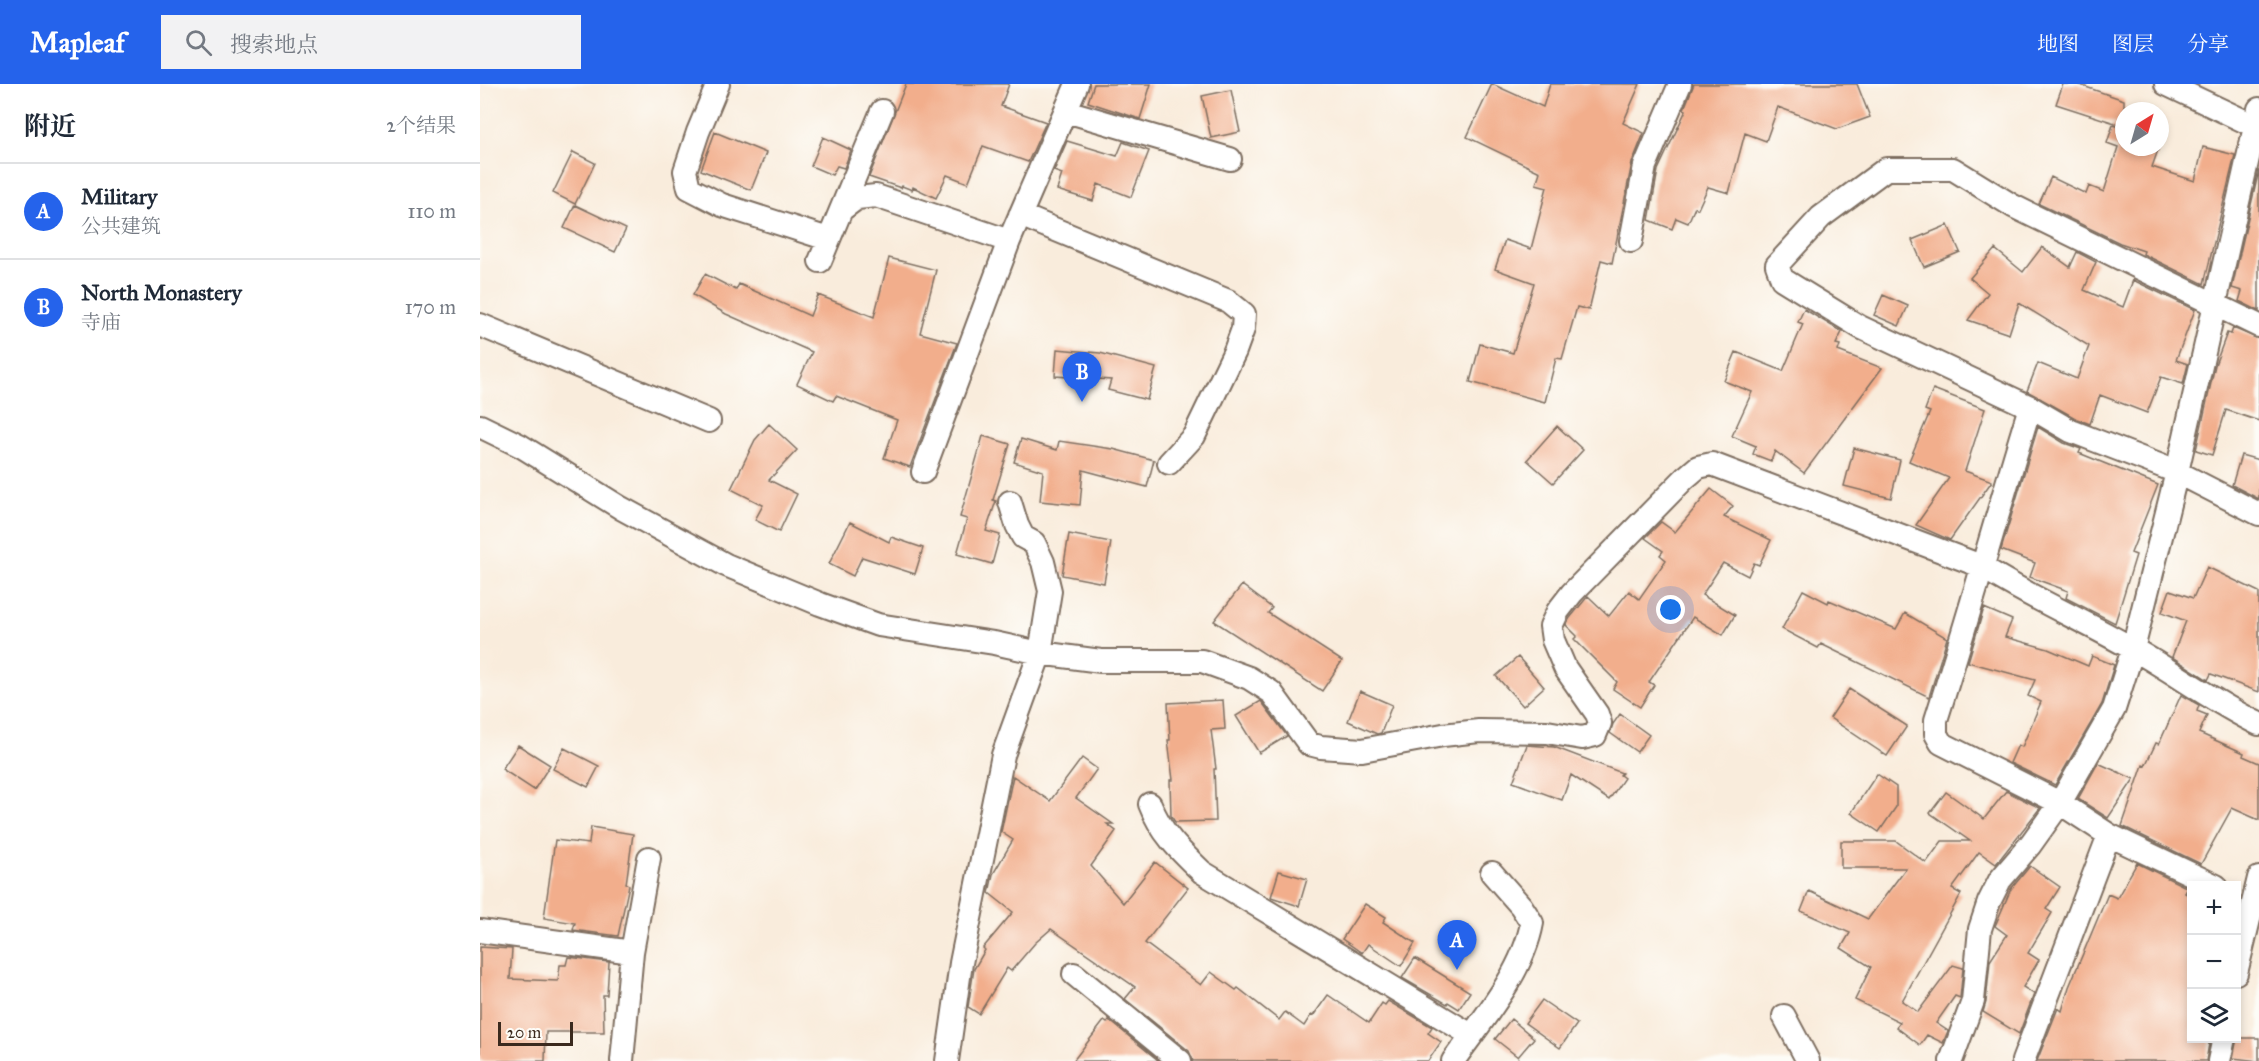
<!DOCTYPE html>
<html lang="zh">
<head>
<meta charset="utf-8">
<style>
  :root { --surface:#fff; --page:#f2f2f3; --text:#1f2937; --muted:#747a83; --line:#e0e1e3; --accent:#2563eb }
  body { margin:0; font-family:"IM FELL Great Primer","Noto Serif SC",serif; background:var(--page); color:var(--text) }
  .controls { position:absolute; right:18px; bottom:18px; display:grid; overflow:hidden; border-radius:0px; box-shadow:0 3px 9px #0003 }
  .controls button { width:54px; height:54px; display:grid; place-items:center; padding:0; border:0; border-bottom:2px solid var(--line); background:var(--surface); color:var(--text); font:30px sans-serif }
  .compass { position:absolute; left:1635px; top:18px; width:54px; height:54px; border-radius:50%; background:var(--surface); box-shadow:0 3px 9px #0003; rotate:37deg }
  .scale { position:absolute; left:18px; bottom:15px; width:75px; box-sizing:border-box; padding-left:6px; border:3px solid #3b2a1e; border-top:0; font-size:16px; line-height:21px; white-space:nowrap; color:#3b2a1e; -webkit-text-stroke:4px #fdfcf7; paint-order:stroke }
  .you { position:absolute; left:1191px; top:526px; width:21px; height:21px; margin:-15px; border:4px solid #fff; border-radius:50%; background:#1a73e8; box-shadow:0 0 0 9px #1a73e833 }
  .badge { display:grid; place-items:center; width:39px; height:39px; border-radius:50%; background:var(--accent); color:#fff; font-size:20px; font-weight:700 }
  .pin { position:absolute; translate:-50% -50px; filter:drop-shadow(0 2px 3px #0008) }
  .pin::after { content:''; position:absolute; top:32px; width:21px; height:18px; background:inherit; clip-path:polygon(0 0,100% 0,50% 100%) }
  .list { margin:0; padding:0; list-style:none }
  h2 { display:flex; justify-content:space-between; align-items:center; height:78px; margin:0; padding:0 24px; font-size:26px }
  h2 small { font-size:20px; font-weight:400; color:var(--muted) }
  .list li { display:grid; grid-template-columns:39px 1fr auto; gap:18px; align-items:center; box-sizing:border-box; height:96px; padding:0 24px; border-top:2px solid var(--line) }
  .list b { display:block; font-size:22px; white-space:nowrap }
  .list p { margin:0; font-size:20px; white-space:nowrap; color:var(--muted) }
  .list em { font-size:20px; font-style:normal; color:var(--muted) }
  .icon { flex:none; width:33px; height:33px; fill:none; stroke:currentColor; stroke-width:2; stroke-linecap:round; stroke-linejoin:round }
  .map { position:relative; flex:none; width:1779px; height:977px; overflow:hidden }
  header { display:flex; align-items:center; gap:36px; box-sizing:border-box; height:84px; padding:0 30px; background:var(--accent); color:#fff }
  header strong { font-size:28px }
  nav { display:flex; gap:33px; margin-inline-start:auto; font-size:21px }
  .search { width:420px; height:54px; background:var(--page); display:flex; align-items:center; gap:15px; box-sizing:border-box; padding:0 21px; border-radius:0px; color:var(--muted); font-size:22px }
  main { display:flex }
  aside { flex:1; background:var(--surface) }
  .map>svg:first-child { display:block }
  .building { fill:#f2ae8c }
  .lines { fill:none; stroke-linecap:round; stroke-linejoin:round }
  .minor-casing { stroke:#7e6e60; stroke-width:26 }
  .minor { stroke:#fff; stroke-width:22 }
</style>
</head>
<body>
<header>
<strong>Mapleaf</strong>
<div class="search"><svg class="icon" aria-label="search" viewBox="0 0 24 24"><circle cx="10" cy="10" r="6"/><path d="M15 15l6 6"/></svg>搜索地点</div>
<nav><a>地图</a><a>图层</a><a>分享</a></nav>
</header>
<main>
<aside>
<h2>附近<small>2个结果</small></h2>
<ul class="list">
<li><span class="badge">A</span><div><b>Military</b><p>公共建筑</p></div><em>110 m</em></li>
<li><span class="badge">B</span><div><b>North Monastery</b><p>寺庙</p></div><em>170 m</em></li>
</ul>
</aside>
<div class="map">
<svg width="1779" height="977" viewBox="0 0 1779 977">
  <rect width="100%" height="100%" fill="#fdfcf7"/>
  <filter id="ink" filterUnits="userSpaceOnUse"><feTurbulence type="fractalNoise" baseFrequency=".0167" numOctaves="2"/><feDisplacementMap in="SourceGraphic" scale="12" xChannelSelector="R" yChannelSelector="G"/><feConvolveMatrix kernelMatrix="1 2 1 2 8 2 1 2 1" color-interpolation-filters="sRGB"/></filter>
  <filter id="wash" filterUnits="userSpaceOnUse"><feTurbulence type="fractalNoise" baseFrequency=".008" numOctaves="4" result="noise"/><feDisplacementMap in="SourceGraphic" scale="24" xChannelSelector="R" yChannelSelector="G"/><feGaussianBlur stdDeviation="1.35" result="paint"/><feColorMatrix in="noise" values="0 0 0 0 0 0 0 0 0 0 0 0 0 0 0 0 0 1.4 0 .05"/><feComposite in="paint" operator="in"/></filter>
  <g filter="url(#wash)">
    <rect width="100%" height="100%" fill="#f9ecdc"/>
    <g id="blocks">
      <path class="building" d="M426 0H529L521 22 566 38 548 78 503 62 488 99 467 91 456 114 433 103 432 106 422 102 421 104 389 93Z
        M614 0H671L660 35 608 18Z
        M1012 0 1063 23 1070 0H1160L1143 39 1164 49 1152 79 1132 179 1121 176 1109 226 1097 223 1082 275 1076 274 1065 318 990 298 1000 260 1033 269 1054 199 1015 185 1025 156 1051 165 1067 103 1056 100 1060 88 987 53Z
        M1214 0H1377L1390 33 1357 45 1298 23 1286 57 1265 49 1249 109 1228 103 1218 125 1215 123 1208 139 1196 134 1192 145 1169 136 1178 86 1206 26 1204 25Z
        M1583 0H1597L1644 16V42L1576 20Z
        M751 6 760 48 731 54 722 12Z
        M1633 41 1644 44V63H1679L1672 83 1715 97 1723 63 1755 71 1724 200 1663 170 1664 167 1640 159 1559 120 1571 93 1606 110 1609 102 1624 108 1638 63 1627 59Z
        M235 48 286 69 271 106 221 86Z
        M343 53 371 66 364 84 357 82 352 91 331 82Z
        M587 57 637 72 643 58 669 67 651 113 618 100 613 117 577 106 582 90 574 87Z
        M93 68 115 79 95 120 73 109Z
        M1779 86V227L1759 217 1762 207 1752 204Z
        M95 121 146 145 135 168 84 144Z
        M1468 141 1480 168 1444 183 1432 156Z
        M1562 163 1590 183 1597 168 1616 178 1604 206 1643 223 1653 196 1715 226 1696 276 1708 280 1703 300 1681 293 1667 329 1620 311 1610 340 1597 335 1547 307 1558 279 1597 295 1609 262 1539 219 1529 250 1488 236 1508 209 1490 194 1515 165 1543 188Z
        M409 174 456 186 440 249 477 259 430 383 404 374 417 336 356 312 353 317 317 300 332 268 246 230 213 211 225 190 256 206 259 200 330 232 338 211 394 233Z
        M1403 211 1428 222 1419 242 1394 231Z
        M1324 225 1362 248 1356 260 1360 261 1358 267 1402 284 1324 389 1295 367 1291 377 1273 370 1276 362 1252 352 1272 308 1244 297 1256 268 1303 287 1323 240 1318 238Z
        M1753 244 1779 255V337L1746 326 1732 371 1716 366 1735 281 1747 249 1751 250Z
        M577 265 620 269 676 284 667 316 628 306 631 296 575 292Z
        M1453 305 1505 325 1485 387 1512 397 1470 456 1436 441 1469 394 1429 377 1450 328 1445 326Z
        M289 340 317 366 289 396 317 410 299 448 275 436 283 421 251 405 275 356Z
        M1077 342 1103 366 1073 399 1047 376Z
        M1558 343 1584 359 1601 365 1599 369 1678 401 1651 469 1656 471 1635 539 1586 514 1588 507 1550 493 1555 479 1521 466Z
        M503 352 530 360 513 416 516 417 506 447 520 451 512 480 477 470 487 435 480 433Z
        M541 355 577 366 579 357 633 365 674 376 667 403 603 386 600 421 560 417 563 387 534 378Z
        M1374 364 1420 376 1411 414 1364 402Z
        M1761 371 1779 376V415L1752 401Z
        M1231 405 1253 422 1244 433 1291 456 1279 481 1274 479 1268 492 1243 479 1222 511 1255 531 1243 551 1213 533 1169 598 1174 601 1160 623 1133 605 1137 598 1094 555 1097 552 1086 541 1090 534 1108 512 1129 532 1149 507 1159 515 1186 476 1180 471 1183 467 1165 454 1181 438 1195 448Z
        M370 438 409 458 411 453 443 464 435 490 382 473 373 492 349 480Z
        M589 450 631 458 624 499 582 491Z
        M1727 483 1779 508V608L1731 590 1728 596 1692 573 1706 537 1682 528 1690 506 1713 514Z
        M762 501 792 524 788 529 862 577 842 607 734 537Z
        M1323 506 1348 519 1349 516 1416 545 1425 529 1467 554 1449 613 1341 560 1338 564 1302 545Z
        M1504 524 1532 536 1525 553 1568 565 1608 582 1612 572 1634 581 1622 620 1575 701 1530 679 1538 661 1542 663 1561 618 1548 612 1555 596 1488 578Z
        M1038 573 1064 603 1043 622 1016 592Z
        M1369 605 1427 642 1407 672 1350 634Z
        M880 607 912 621 901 649 897 650 868 637Z
        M1701 611 1719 621 1717 627 1727 631 1719 649 1764 669 1763 672 1779 679V736L1752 724 1721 780 1642 742 1663 681 1665 682 1676 659 1679 660Z
        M743 616 745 645 731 646 736 685H734L736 737 695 738 691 732 690 696H693L688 656H690L688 619Z
        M781 617 807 652 779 669 756 632Z
        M1140 630 1169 651 1157 668 1130 649 1133 640Z
        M38 661 70 681 54 706 22 685Z
        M1047 661 1074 663 1142 689 1140 691 1144 694 1129 716 1091 691 1082 716 1033 698Z
        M84 664 119 682 108 703 73 685Z
        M602 674 617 685 596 714 633 740H627L636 747 611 782 643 819 675 778 708 804 665 859 721 901 731 888 756 906 758 904 799 936 805 928 824 942 831 931 833 932 848 911 889 939 902 919 905 921 908 917 952 943 948 949 961 958 948 977H713L709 967 645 915 655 903 571 845 555 859 531 887 527 884 499 930 488 923 494 885 505 866 503 864 533 828 509 809 513 790 533 756 521 748 533 692 570 717Z
        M1618 679 1654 695 1628 734 1598 715Z
        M1397 690 1416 703V723L1399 748 1371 729Z
        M1526 707 1560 724 1516 780 1499 768 1472 805 1481 810 1422 917 1438 928 1473 881 1483 884 1480 914 1475 912 1456 939 1468 947 1463 959 1447 951 1440 961 1416 943 1420 938 1375 916 1391 883 1361 864 1370 849 1321 827 1329 807 1388 835 1426 784H1361V757H1416L1446 779 1462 757H1490L1450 729 1466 708 1504 735Z
        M111 743 153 750 146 800 149 801 138 852 93 846 95 839 64 834 75 756 109 760Z
        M1657 779 1708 804 1705 809 1712 813V954H1730L1726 977H1557L1578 924 1582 927 1589 903 1628 810 1637 814Z
        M1550 782 1580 803 1566 825 1572 829 1548 869 1559 876 1543 903 1554 910 1539 950 1503 928 1506 918 1510 877 1527 851 1515 842 1531 805Z
        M799 787 827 795 819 822 791 813Z
        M885 820 906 833 903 838 935 859 921 882 888 860 882 869 862 855Z
        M0 863 32 865 30 895 78 897 80 881H86L88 873 129 878 127 911H123L124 948H66L65 977H0Z
        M935 874 990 908 979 925 968 918 967 920 922 894Z
        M1062 916 1097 940 1080 964 1045 939Z
        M1031 935 1054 954 1038 973 1015 955Z
        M629 936 679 977H593L624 937 627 939Z
        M1757 954H1779V977L1753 974Z"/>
    </g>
  </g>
  <g filter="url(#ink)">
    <use href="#blocks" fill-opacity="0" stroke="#7e6e60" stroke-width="1.5"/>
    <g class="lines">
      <defs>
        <path id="minor" d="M238 0 218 48 205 87 209 104 242 121 348 155
          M1686 0 1779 44
          M586 27 750 75
          M361 126 402 27
          M540 131 748 217 764 230 763 245 755 267 714 352 689 379
          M1151 157 1165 82 1200 0
          M340 177 361 126 377 114 396 112 529 157
          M0 241 229 337
          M1779 242 1533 122 1473 85H1406L1341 133 1297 181 1302 195 1380 243 1550 323 1591 347 1697 388 1779 430
          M1550 323C1518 427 1489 532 1456 636V650L1461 659 1580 719 1629 751 1736 802
          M0 342 41 362 141 424 246 481 340 520 398 541 514 559 560 569 621 577H722L769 594 791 608 829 660 841 663 882 666 963 651 999 647 1067 648 1102 654 1115 651 1120 639 1117 630 1085 584 1073 556 1071 542 1078 527 1092 509 1205 394 1218 383 1232 380 1501 482C1550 514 1603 536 1653 565 1696 589 1735 619 1779 640
          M443 388 529 157 597 0
          M670 720C681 749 700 767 722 788L991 951
          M0 847 152 868
          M1756 889 1779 794
          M594 890 700 977
          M1304 932 1328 977
          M142 977 152 868 169 774
          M467 977 481 879 523 671 560 569 570 507 563 478 554 459 543 453 537 441 530 418
          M973 977C1002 936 1043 889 1052 839L1041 822 1012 789
          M1471 977 1493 917 1500 845 1509 818 1520 796 1550 761 1580 719 1634 625 1653 565 1697 388 1779 25
          M1543 977 1629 751
          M1739 977 1744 954"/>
      </defs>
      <use href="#minor" class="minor-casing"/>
      <use href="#minor" class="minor"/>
    </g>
  </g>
</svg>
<div class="controls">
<button>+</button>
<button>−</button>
<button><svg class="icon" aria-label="layers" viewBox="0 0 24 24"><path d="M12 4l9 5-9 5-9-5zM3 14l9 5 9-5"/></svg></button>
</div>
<svg class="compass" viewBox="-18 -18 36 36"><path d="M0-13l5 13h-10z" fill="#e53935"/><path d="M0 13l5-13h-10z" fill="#747a83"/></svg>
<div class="scale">20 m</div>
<div class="you"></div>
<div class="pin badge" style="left:977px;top:886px">A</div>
<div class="pin badge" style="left:602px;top:318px">B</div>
</div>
</main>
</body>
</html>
